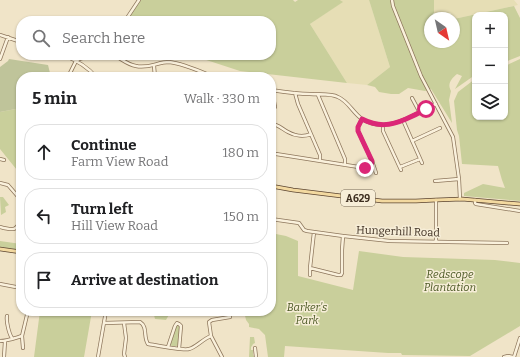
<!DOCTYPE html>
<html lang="en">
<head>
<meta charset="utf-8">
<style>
  :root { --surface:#fff; --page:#f2f2f2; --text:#202124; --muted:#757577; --line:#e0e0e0 }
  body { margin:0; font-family:Bitter,serif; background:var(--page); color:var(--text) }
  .controls { position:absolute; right:12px; top:12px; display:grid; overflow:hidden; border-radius:8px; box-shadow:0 1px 3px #0004 }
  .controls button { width:36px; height:36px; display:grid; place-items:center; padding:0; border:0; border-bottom:1px solid var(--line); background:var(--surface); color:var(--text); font:20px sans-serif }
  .compass { position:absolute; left:424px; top:12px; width:36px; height:36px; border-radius:50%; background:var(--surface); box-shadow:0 1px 3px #0004; rotate:146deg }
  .stop { position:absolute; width:12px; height:12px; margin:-9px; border:3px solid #db2777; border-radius:50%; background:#fff }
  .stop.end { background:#db2777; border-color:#fff; box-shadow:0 1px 4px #0008 }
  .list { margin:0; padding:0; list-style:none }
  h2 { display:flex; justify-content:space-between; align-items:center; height:52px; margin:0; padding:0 16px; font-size:17px }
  h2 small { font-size:13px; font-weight:400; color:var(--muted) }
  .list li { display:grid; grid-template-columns:26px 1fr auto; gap:12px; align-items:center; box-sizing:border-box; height:56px; margin:0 8px 8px; padding:0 8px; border:1px solid var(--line); border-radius:16px }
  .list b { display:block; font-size:15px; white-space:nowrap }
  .list p { margin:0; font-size:13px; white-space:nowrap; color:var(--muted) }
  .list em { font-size:13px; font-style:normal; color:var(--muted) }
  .icon { flex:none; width:22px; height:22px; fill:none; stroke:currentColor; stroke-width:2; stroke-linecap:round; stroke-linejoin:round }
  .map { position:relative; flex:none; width:520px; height:357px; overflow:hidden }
  .search { position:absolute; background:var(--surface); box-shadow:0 1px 3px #0004; left:16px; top:16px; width:260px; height:44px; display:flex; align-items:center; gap:10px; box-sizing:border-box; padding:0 14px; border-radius:16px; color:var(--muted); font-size:15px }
  .panel { position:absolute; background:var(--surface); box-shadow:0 1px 3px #0004; left:16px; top:72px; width:260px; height:244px; border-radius:16px }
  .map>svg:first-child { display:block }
  .farmland { fill:#e6deb5 }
  .green { fill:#c9cf9b }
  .cemetery { fill:#bfc49a }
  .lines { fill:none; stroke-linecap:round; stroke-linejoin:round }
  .minor-casing { stroke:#8d765c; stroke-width:4 }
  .major-casing { stroke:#5b4430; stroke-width:4.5 }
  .minor { stroke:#faf1dc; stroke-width:2.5 }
  .major { stroke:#f3d9a0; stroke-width:3 }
  .route { stroke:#db2777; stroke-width:5 }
  .labels { text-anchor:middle; stroke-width:3; stroke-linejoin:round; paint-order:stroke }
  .shield { fill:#f7eed8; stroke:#756857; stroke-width:1 }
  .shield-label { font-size:10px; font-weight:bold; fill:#3d2e20 }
  .street-label { font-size:11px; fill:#3d2e20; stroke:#f7eed8 }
  .park-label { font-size:11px; font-style:italic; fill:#4d5a26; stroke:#f7eed8 }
</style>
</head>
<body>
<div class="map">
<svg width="520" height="357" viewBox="0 0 520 357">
  <rect width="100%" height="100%" fill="#f0e4c8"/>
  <path class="farmland" d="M340 0H369L390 67 367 85 347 83 310 24 342 2Z
    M434 0H514L518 5 454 19V18H441L434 13Z"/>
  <path class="green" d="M139 0H293L295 2 298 0H340L343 2 310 24 347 83 240 71 191 55H271V21H125Z
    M369 0H434V13L441 18H430V42H454V19L514 6 520 18V56L505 62V15H475V75L455 89 462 76 457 74C451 79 447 84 451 91L449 100 452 123 431 89 425 91 408 88 399 94H391L379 92 375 87 367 85 390 67Z
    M520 59V201L464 196V193L483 184 505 188 502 180 498 166 462 164 459 136 457 130 454 101 458 92 475 79V117H505V66Z
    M21 108V175L0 149V112Z
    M0 197H3L9 205 5 207 6 212 1 215Z
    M271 233 286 236 298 241V276L353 290 359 251 403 257 495 260 520 263V326L470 356 402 355 401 353H388L285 346 284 357H268L265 335 259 329 249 327V324L246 320 244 311H271Z
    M0 241 21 244V250L0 247Z
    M40 311H92L84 357H34Z
    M153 311H171L166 320 155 319Z
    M177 324 179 325 180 327 178 344 177 346H171L170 344Z
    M250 337H254L255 343 253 344 252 346 251 347V350H253V355L255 357H249Z"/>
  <path class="cemetery" d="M9 59 48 65 51 77H21V108L0 112V67L8 61Z"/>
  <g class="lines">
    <defs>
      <path id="minor" d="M392 0 393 6 421 76 453 137 459 179 460 199
        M125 21 139 0
        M0 35 21 42
        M63 55C76 60 87 66 96 77
        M0 59 8 37
        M76 61C84 55 110 55 119 58 124 61 129 65 136 66 148 69 158 62 169 62 182 63 202 72 214 77
        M154 66 155 77
        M68 77 76 61
        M202 77 204 73
        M271 90C284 92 297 94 310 94 319 95 330 93 338 97 348 101 353 113 362 119 387 135 414 114 436 104
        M272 90 275 107
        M295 93 298 104 320 155V161
        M318 95 345 159V165
        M412 98 420 113
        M362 119 358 127V131L372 161 376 173
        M403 120 422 163
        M271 124C278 124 282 129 288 132 295 136 304 137 311 134
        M383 125V131L401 170
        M412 141 440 128
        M271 152 276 154 365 168 371 166 372 161
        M0 159 4 160
        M400 167 420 159
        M435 181 459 179
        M0 183 8 185 21 200
        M436 200V241
        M475 200V203L476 204 520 211
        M271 219 299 223 304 230 307 231 343 236 390 241 507 243
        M0 227C14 231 18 231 21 216
        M314 232 310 268 338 275H341L342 273V250L343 236
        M310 275V268
        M0 284 21 288
        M7 316C6 321 9 334 12 338
        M104 323 140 322C148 327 143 337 148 344 155 345 183 351 189 349 195 348 203 339 211 336
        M124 323 126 338 124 354 125 357
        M22 336 23 348
        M0 341C7 341 15 338 22 336L27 315
        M168 347 175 326 177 323 179 324 181 326 179 349
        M255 348 256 357
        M4 357 5 341
        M98 357 106 311
        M222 357 211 336 209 322 212 320 230 317
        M504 357 508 356 513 357
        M514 357 520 338"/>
      <path id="major" d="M271 186 293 190 382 201H416L436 200 462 199 520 204
        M0 249 21 252"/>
    </defs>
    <use href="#minor" class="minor-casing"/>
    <use href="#major" class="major-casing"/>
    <use href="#minor" class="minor"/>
    <use href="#major" class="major"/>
  </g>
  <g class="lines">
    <path class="route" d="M365 168 371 166 372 161 358 131V127L362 119C378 127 390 126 406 119 413 116 419 113 426 109"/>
  </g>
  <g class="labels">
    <rect class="shield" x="341" y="190" width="34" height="16" rx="3"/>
    <g class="shield-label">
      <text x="358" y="202">A629</text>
    </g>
    <g class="street-label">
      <text transform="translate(398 231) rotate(2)" y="4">Hungerhill Road</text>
    </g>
    <g class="park-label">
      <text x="450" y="278">Redscope<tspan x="450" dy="13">Plantation</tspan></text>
      <text x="307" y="311">Barker's<tspan x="307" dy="13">Park</tspan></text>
    </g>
  </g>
</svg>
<div class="controls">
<button>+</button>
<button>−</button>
<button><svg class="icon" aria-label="layers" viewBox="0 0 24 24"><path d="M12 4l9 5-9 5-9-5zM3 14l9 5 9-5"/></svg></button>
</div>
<svg class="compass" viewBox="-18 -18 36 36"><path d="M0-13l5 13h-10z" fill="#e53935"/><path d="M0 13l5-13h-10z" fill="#757577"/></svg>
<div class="stop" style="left:426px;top:109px"></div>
<div class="stop end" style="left:365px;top:168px"></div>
<div class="search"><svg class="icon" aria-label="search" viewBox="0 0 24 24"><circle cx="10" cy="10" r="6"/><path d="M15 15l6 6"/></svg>Search here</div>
<section class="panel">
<h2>5 min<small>Walk · 330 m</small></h2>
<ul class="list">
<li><svg class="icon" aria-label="ahead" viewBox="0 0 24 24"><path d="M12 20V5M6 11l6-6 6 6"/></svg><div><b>Continue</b><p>Farm View Road</p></div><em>180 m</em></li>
<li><svg class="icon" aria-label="left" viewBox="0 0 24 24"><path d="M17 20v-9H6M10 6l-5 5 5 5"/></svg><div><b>Turn left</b><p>Hill View Road</p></div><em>150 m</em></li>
<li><svg class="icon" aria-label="arrive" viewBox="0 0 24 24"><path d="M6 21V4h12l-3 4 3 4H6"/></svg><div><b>Arrive at destination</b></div></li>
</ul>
</section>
</div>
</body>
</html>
